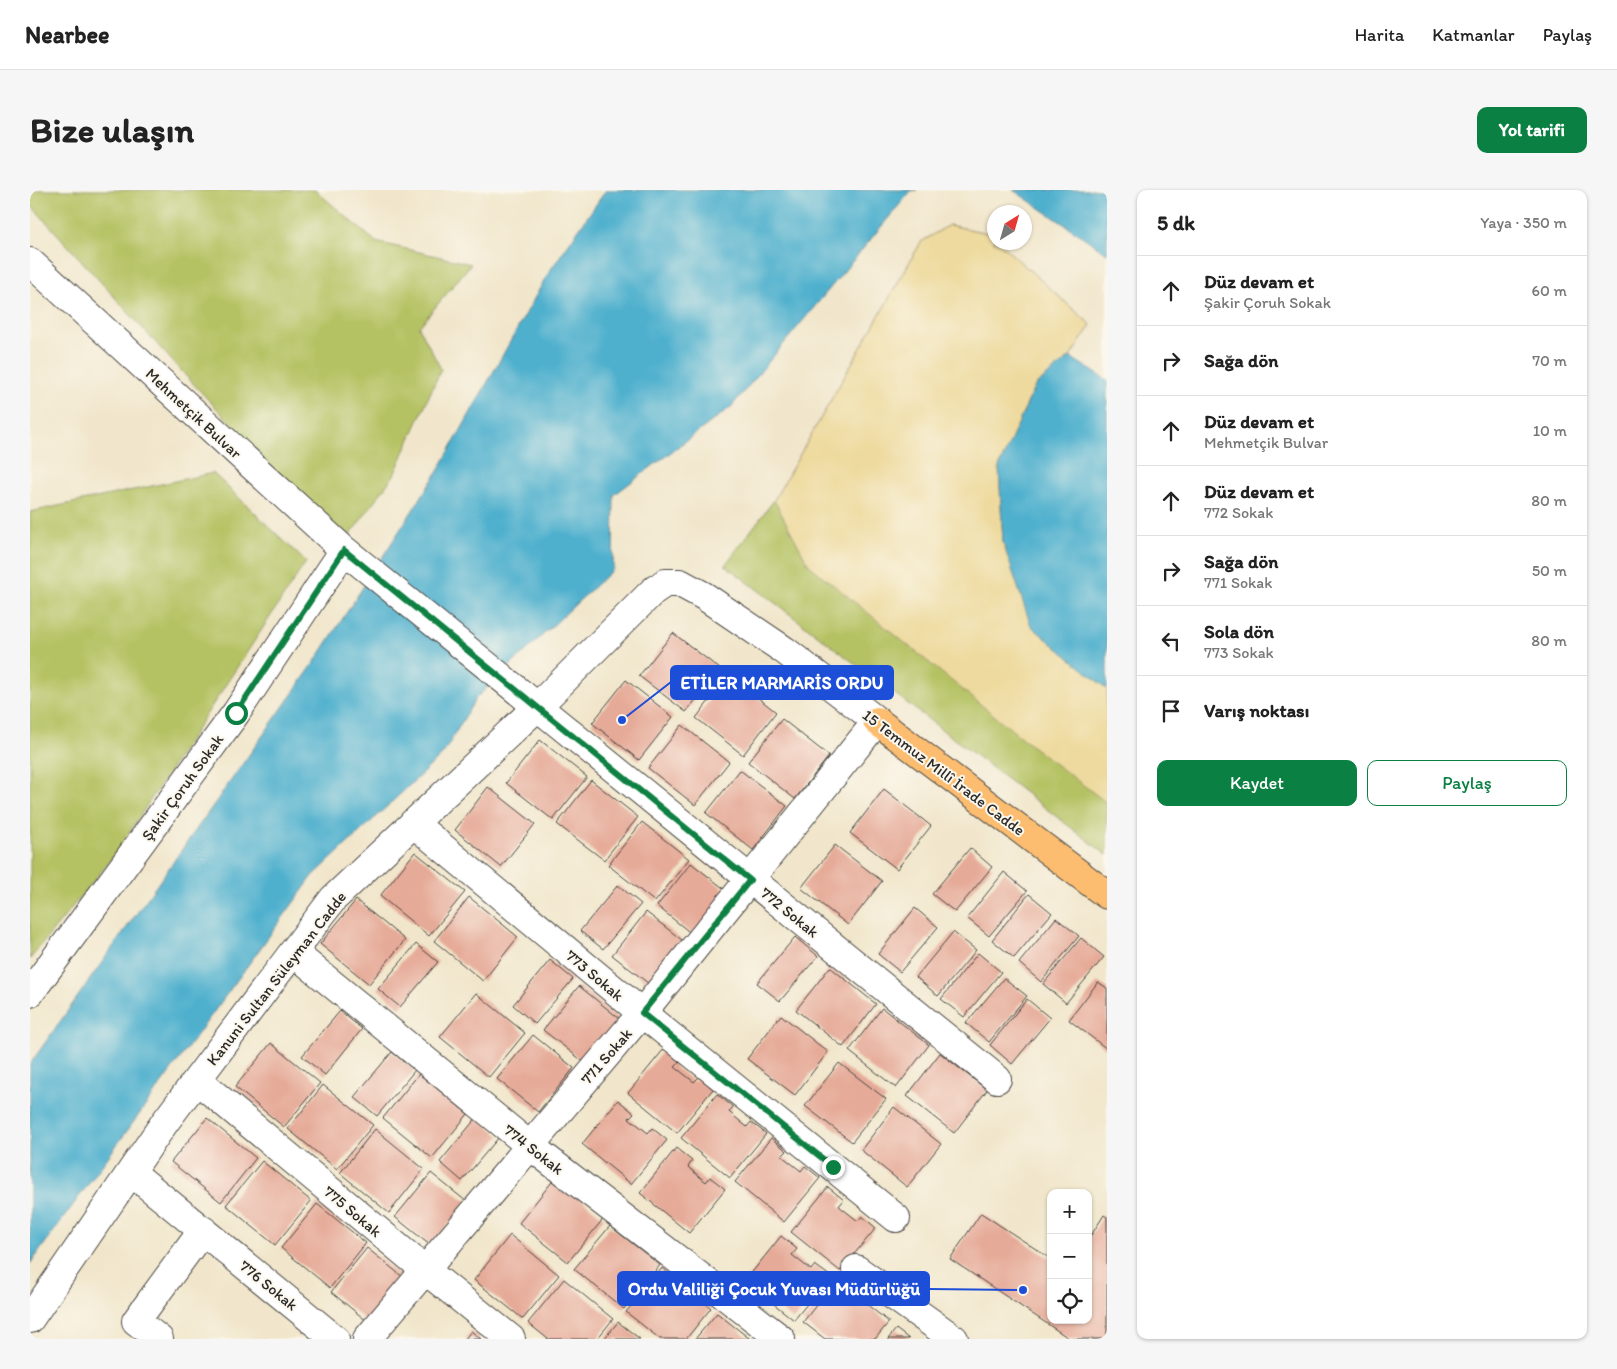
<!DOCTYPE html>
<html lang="tr">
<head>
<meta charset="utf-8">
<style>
  :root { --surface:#fff; --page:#f6f6f6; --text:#222; --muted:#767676; --line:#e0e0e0; --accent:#0b8043 }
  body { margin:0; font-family:Itim,sans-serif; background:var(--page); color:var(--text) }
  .controls { position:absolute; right:15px; bottom:15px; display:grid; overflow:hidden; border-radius:10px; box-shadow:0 1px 4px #0004 }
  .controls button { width:45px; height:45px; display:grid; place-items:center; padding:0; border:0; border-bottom:1px solid var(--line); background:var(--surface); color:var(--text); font:25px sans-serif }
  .compass { position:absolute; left:957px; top:15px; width:45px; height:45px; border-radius:50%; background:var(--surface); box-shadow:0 1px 4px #0004; rotate:37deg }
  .stop { position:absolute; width:15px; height:15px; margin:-11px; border:4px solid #0b8043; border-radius:50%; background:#fff }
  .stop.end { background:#0b8043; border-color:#fff; box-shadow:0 1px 5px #0008 }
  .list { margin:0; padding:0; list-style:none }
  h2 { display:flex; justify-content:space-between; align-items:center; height:65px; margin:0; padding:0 20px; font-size:21px }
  h2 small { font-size:16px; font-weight:400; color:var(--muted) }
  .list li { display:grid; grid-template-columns:32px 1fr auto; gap:15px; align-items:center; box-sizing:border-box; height:70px; padding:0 20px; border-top:1px solid var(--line) }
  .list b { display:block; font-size:19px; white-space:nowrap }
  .list p { margin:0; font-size:16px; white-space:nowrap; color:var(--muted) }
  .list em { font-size:16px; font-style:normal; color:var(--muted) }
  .actions { display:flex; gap:10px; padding:15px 20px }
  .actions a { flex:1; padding:11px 0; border:1px solid var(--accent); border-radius:10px; text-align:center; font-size:18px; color:var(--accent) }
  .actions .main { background:var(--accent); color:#fff }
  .icon { flex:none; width:28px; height:28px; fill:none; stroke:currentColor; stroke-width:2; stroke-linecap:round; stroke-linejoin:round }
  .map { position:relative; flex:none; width:1077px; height:1149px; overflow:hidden; border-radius:10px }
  header { display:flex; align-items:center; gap:30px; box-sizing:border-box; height:70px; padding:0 25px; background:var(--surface); border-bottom:1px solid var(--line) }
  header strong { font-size:24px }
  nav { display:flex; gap:28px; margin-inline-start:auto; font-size:18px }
  .intro { display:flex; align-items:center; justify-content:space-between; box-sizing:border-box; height:120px; padding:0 30px }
  h1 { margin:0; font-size:35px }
  .button { padding:12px 22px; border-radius:10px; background:var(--accent); color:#fff; font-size:18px; font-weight:700 }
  main { display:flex; gap:30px; padding:0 30px }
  aside { flex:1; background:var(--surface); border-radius:10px; box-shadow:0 1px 4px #0004 }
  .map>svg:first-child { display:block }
  .green { fill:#b5c264; stroke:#707648 }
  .sand { fill:#eeda9e; stroke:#8c8264 }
  .water { fill:#4fb0ce; stroke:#3d6e7c }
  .building { fill:#e6aa98 }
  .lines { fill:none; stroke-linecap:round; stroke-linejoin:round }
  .minor-casing { stroke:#494743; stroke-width:30 }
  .major-casing { stroke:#494743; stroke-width:30 }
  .minor { stroke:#fff; stroke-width:28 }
  .major { stroke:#fcbd6f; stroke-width:28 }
  .route { stroke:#0b8043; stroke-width:6 }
  .labels { text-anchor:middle; stroke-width:4; stroke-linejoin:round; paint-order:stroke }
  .street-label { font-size:16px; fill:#2b2b2b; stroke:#fbf7ec }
  .leader { fill:none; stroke:#1d4ed8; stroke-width:2 }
  .callout-dot { fill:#1d4ed8; stroke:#fbf7ec; stroke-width:2 }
  .callout { fill:#1d4ed8; stroke:#1d4ed8; stroke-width:2 }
  .callout-label { font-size:18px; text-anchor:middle; font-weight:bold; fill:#fff }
</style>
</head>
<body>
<header>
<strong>Nearbee</strong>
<nav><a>Harita</a><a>Katmanlar</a><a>Paylaş</a></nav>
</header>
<div class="intro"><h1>Bize ulaşın</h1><a class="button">Yol tarifi</a></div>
<main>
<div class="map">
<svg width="1077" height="1149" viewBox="0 0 1077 1149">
  <rect width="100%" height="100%" fill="#fbf7ec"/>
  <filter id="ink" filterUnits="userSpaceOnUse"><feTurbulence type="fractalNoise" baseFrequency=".02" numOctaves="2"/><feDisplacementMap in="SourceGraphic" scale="10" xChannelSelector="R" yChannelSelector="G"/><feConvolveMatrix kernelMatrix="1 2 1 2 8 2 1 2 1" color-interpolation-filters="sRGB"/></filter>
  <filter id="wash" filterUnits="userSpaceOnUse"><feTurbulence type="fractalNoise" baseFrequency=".0096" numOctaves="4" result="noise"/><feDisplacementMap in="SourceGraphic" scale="20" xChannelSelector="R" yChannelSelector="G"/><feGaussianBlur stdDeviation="1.12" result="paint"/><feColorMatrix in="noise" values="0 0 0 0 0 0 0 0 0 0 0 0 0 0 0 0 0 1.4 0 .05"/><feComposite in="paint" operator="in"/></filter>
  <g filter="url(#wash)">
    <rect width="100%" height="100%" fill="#f1e6cb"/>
    <path class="green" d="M0 0H285L346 52 441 74 389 137 411 179 364 285 320 345 280 318 155 185 0 14Z
      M183 283 276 372 83 667 0 769V322Z
      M744 310 1077 560V665L695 375Z"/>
    <path class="sand" d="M919 35 958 43 964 48V52L969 53 1061 135 1040 167 1005 196 969 278 973 353 1011 444 1077 499V613L1003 557 779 375 744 310 891 52Z"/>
    <path class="water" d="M576 0H887L881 1 701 217 584 305 583 379 446 508 413 564 283 686 0 1074V874L282 476 408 281 519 82Z
      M983 0H1077V63Z
      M1040 167 1077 190V499L1001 436 973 353 969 277 1005 196Z"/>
    <g id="blocks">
      <path class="building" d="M643 443 690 479 656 522 609 486Z
        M699 485 746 522 713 565 666 528Z
        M596 490 643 527 609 570 562 533Z
        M752 529 799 566 765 609 718 572Z
        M652 535 699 572 665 615 618 578Z
        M510 550 557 587 523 630 476 593Z
        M710 580 757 616 723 660 676 623Z
        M561 590 608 627 574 670 527 634Z
        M458 597 505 634 471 677 425 640Z
        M854 599 901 636 867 679 820 643Z
        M612 632 659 669 625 712 578 675Z
        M805 655 852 691 818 735 771 698Z
        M940 658 962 677 925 722 902 704Z
        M385 662 435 702 399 746 350 706Z
        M661 673 702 705 668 749 627 716Z
        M974 682 997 701 959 746 937 728Z
        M588 695 611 714 573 759 550 741Z
        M999 704 1022 723 984 768 962 750Z
        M439 707 488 747 453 791 404 751Z
        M326 710 375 750 339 794 290 754Z
        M885 718 908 737 870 782 848 764Z
        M616 722 657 754 623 797 582 765Z
        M1026 728 1049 746 1011 792 989 773Z
        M923 742 946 760 908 806 886 787Z
        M765 747 788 766 750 811 727 793Z
        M1051 748 1074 767 1036 813 1013 794Z
        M386 754 408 772 370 817 348 799Z
        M948 763 971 782 934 827 911 809Z
        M520 770 543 789 505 834 483 815Z
        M800 777 846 814 813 857 766 820Z
        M974 788 997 806 959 852 936 833Z
        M1068 792 1077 798V859L1039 830Z
        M549 796 591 830 555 873 513 840Z
        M446 803 495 843 459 887 410 847Z
        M997 809 1020 828 982 874 960 855Z
        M852 818 899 855 866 898 819 861Z
        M310 821 332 839 295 885 272 866Z
        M751 825 798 862 765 905 717 869Z
        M503 845 544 878 508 922 467 889Z
        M241 853 290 893 254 937 205 897Z
        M634 859 650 872 645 877 664 892 669 887 683 899 647 943 598 903Z
        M362 862 385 880 347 926 324 907Z
        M910 863 957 900 924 943 877 906Z
        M809 873 856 909 822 952 775 916Z
        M389 884 438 924 402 968 353 928Z
        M293 895 343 935 307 979 258 939Z
        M687 904 703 917 699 922 717 937 721 932 736 944 700 988 651 948Z
        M588 910 604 923 599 928 618 943 622 938 637 950 601 994 552 954Z
        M864 917 911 954 877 997 831 960Z
        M447 927 470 946 432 991 410 972Z
        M177 928 226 968 191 1012 141 972Z
        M345 939 394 979 359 1023 310 983Z
        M741 948 757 961 752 966 771 981 775 976 790 988 754 1032 705 992Z
        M646 958 662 971 658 977 676 992 680 987 695 999 659 1043 610 1003Z
        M232 971 281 1011 245 1055 196 1015Z
        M401 983 437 1012 401 1056 365 1027Z
        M525 988 574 1028 538 1072 489 1033Z
        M798 997 814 1010 809 1016 828 1031 832 1026 846 1038 810 1081 761 1042Z
        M287 1014 336 1053 300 1098 251 1058Z
        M951 1023 1021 1069V1130H1058V1050L1074 1025 1077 1027V1149H1040L920 1069Z
        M580 1036 630 1075 594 1119 544 1079Z
        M480 1045 529 1085 493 1129 444 1090Z
        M751 1046 767 1059 762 1065 781 1080 785 1075 800 1086 764 1130 715 1091Z
        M337 1058 379 1092 343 1136 301 1102Z
        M632 1078 681 1118 656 1149H630L596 1122Z
        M534 1089 583 1129 567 1149H518L498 1133Z
        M806 1090 859 1132 845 1149H795L773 1132Z
        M687 1123 720 1149H665Z
        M588 1132 610 1149H574Z
        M866 1139 879 1149H858Z
        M441 1141 451 1149H435Z"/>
    </g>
  </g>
  <g filter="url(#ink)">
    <use href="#blocks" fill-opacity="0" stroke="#494743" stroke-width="1"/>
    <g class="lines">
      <defs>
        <path id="minor" d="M0 72 314 360 967 889
          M383 633 612 823 866 1028
          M263 762 499 955 751 1149
          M0 803 206 523 314 360
          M167 890 394 1079 481 1149
          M101 982 305 1149
          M826 1079 924 1149
          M0 1129 135 932 303 709 507 517 623 401 635 393H650L674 406 754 460 847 531 612 823 337 1149
          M129 1149 106 1131 173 1040"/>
        <path id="major" d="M847 531 1077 705"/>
      </defs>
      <use href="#minor" class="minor-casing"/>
      <use href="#major" class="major-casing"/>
      <use href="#minor" class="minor"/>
      <use href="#major" class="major"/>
    </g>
  </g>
  <g class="lines" filter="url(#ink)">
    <path class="route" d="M206 523 314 360 720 690 612 823 803 977"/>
  </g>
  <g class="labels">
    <g class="street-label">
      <text transform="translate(164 223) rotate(43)" y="6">Mehmetçik Bulvar</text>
      <text transform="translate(914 582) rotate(37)" y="6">15 Temmuz Millî İrade Cadde</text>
      <text transform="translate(152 597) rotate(-54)" y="6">Şakir Çoruh Sokak</text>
      <text transform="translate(760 722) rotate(39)" y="6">772 Sokak</text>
      <text transform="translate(565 785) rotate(40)" y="6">773 Sokak</text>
      <text transform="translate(246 788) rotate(-52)" y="6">Kanuni Sultan Süleyman Cadde</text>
      <text transform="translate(576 866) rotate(-49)" y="6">771 Sokak</text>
      <text transform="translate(504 959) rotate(38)" y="6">774 Sokak</text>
      <text transform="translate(323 1021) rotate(40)" y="6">775 Sokak</text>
      <text transform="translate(239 1095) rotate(39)" y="6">776 Sokak</text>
    </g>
  </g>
  <path class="leader" d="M592 530L641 492M993 1100L899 1099"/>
  <g class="callout-dot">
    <circle cx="592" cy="530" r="5"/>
    <circle cx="993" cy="1100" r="5"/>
  </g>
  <g class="callout">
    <rect x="641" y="476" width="222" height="33" rx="5"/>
    <rect x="588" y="1082" width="311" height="33" rx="5"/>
  </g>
  <g class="callout-label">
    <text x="752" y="499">ETİLER MARMARİS ORDU</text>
    <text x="744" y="1105">Ordu Valiliği Çocuk Yuvası Müdürlüğü</text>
  </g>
</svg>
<div class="controls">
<button>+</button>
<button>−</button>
<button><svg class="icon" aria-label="locate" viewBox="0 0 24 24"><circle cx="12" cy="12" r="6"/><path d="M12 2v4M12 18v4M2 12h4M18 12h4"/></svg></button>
</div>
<svg class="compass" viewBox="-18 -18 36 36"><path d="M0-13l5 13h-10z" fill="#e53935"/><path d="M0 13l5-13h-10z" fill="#767676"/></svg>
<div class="stop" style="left:206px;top:523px"></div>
<div class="stop end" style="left:803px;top:977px"></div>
</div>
<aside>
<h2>5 dk<small>Yaya · 350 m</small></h2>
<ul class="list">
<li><svg class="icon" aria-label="ahead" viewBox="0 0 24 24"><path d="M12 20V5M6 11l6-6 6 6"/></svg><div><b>Düz devam et</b><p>Şakir Çoruh Sokak</p></div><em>60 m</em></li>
<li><svg class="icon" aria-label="right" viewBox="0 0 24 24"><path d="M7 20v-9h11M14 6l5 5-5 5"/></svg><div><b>Sağa dön</b></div><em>70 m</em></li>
<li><svg class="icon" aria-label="ahead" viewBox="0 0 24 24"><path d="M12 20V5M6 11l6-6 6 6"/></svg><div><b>Düz devam et</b><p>Mehmetçik Bulvar</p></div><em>10 m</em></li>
<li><svg class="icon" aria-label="ahead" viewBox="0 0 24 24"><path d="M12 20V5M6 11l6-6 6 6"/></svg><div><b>Düz devam et</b><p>772 Sokak</p></div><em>80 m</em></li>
<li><svg class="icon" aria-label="right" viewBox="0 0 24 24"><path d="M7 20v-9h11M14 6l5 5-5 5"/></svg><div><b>Sağa dön</b><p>771 Sokak</p></div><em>50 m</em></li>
<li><svg class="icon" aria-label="left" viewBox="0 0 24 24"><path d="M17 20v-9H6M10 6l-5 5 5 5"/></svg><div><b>Sola dön</b><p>773 Sokak</p></div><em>80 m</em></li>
<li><svg class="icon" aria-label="arrive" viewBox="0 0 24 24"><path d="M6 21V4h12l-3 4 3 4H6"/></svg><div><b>Varış noktası</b></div></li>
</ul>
<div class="actions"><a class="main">Kaydet</a><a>Paylaş</a></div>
</aside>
</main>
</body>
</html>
